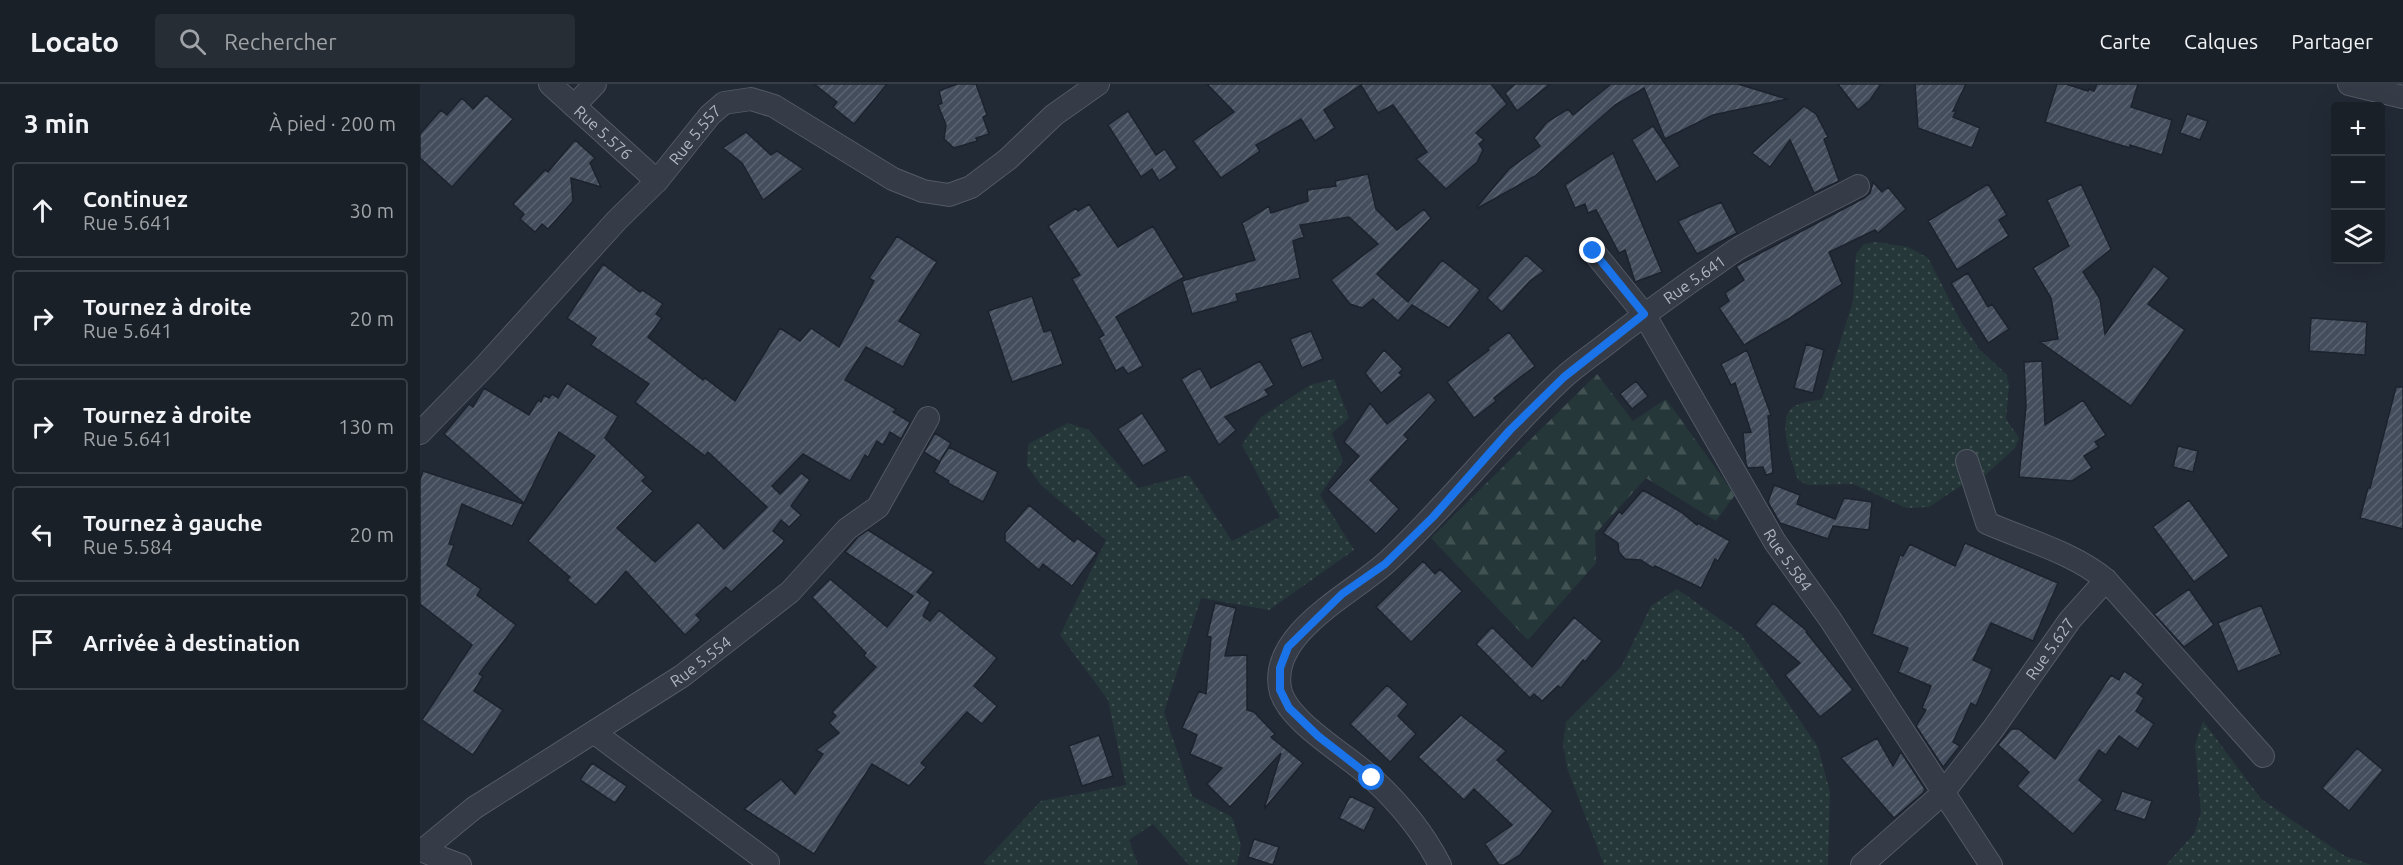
<!DOCTYPE html>
<html lang="fr">
<head>
<meta charset="utf-8">
<style>
  :root { --surface:#1a2028; --page:#272d34; --text:#f1f3f6; --muted:#9fa3a8; --line:#383e45 }
  body { margin:0; font-family:Ubuntu,sans-serif; background:var(--page); color:var(--text) }
  .controls { position:absolute; right:18px; top:18px; display:grid; overflow:hidden; border-radius:6px; box-shadow:0 6px 24px #0002 }
  .controls button { width:54px; height:54px; display:grid; place-items:center; padding:0; border:0; border-bottom:2px solid var(--line); background:var(--surface); color:var(--text); font:30px sans-serif }
  .stop { position:absolute; width:18px; height:18px; margin:-14px; border:4px solid #1a73e8; border-radius:50%; background:#fff }
  .stop.end { background:#1a73e8; border-color:#fff; box-shadow:0 2px 6px #0008 }
  .list { margin:0; padding:0; list-style:none }
  h2 { display:flex; justify-content:space-between; align-items:center; height:78px; margin:0; padding:0 24px; font-size:26px }
  h2 small { font-size:20px; font-weight:400; color:var(--muted) }
  .list li { display:grid; grid-template-columns:39px 1fr auto; gap:18px; align-items:center; box-sizing:border-box; height:96px; margin:0 12px 12px; padding:0 12px; border:2px solid var(--line); border-radius:6px }
  .list b { display:block; font-size:22px; white-space:nowrap }
  .list p { margin:0; font-size:20px; white-space:nowrap; color:var(--muted) }
  .list em { font-size:20px; font-style:normal; color:var(--muted) }
  .icon { flex:none; width:33px; height:33px; fill:none; stroke:currentColor; stroke-width:2; stroke-linecap:round; stroke-linejoin:round }
  .map { position:relative; flex:none; width:1983px; height:781px; overflow:hidden }
  header { display:flex; align-items:center; gap:36px; box-sizing:border-box; height:84px; padding:0 30px; background:var(--surface); border-bottom:2px solid var(--line) }
  header strong { font-size:28px }
  nav { display:flex; gap:33px; margin-inline-start:auto; font-size:21px }
  .search { width:420px; height:54px; background:var(--page); display:flex; align-items:center; gap:15px; box-sizing:border-box; padding:0 21px; border-radius:6px; color:var(--muted); font-size:22px }
  main { display:flex }
  aside { flex:1; background:var(--surface) }
  .map>svg:first-child { display:block }
  .grass { fill:url(#grass-dots) }
  .forest { fill:url(#forest-firs) }
  .building { fill:url(#building-hatch); stroke:#1d232e; stroke-width:1.5 }
  .lines { fill:none; stroke-linecap:round; stroke-linejoin:round }
  .street-casing { stroke:#535a65; stroke-width:24 }
  .street { stroke:#353c47; stroke-width:22 }
  .route { stroke:#1a73e8; stroke-width:8 }
  .labels { text-anchor:middle; stroke-width:5; stroke-linejoin:round; paint-order:stroke }
  .street-label { font-size:16px; fill:#b0b7c3; stroke:#1b212c }
</style>
</head>
<body>
<header>
<strong>Locato</strong>
<div class="search"><svg class="icon" aria-label="search" viewBox="0 0 24 24"><circle cx="10" cy="10" r="6"/><path d="M15 15l6 6"/></svg>Rechercher</div>
<nav><a>Carte</a><a>Calques</a><a>Partager</a></nav>
</header>
<main>
<aside>
<h2>3 min<small>À pied · 200 m</small></h2>
<ul class="list">
<li><svg class="icon" aria-label="ahead" viewBox="0 0 24 24"><path d="M12 20V5M6 11l6-6 6 6"/></svg><div><b>Continuez</b><p>Rue 5.641</p></div><em>30 m</em></li>
<li><svg class="icon" aria-label="right" viewBox="0 0 24 24"><path d="M7 20v-9h11M14 6l5 5-5 5"/></svg><div><b>Tournez à droite</b><p>Rue 5.641</p></div><em>20 m</em></li>
<li><svg class="icon" aria-label="right" viewBox="0 0 24 24"><path d="M7 20v-9h11M14 6l5 5-5 5"/></svg><div><b>Tournez à droite</b><p>Rue 5.641</p></div><em>130 m</em></li>
<li><svg class="icon" aria-label="left" viewBox="0 0 24 24"><path d="M17 20v-9H6M10 6l-5 5 5 5"/></svg><div><b>Tournez à gauche</b><p>Rue 5.584</p></div><em>20 m</em></li>
<li><svg class="icon" aria-label="arrive" viewBox="0 0 24 24"><path d="M6 21V4h12l-3 4 3 4H6"/></svg><div><b>Arrivée à destination</b></div></li>
</ul>
</aside>
<div class="map">
<svg width="1983" height="781" viewBox="0 0 1983 781">
  <defs>
    <pattern id="grass-dots" width="8" height="8" patternUnits="userSpaceOnUse" patternTransform="scale(1.5)"><rect width="8" height="8" fill="#253738"/><path d="M2 2h.1M6 6h.1" fill="none" stroke="#425253" stroke-width="1.8" stroke-linecap="round"/></pattern>
    <pattern id="forest-firs" width="22" height="20" patternUnits="userSpaceOnUse" patternTransform="scale(1.5)"><rect width="22" height="20" fill="#253738"/><path d="M5 1l3.5 6h-7zM16 11l3.5 6h-7z" fill="#425253"/></pattern>
    <pattern id="building-hatch" width="6" height="6" patternUnits="userSpaceOnUse" patternTransform="scale(1.5)"><rect width="6" height="6" fill="#434d5b"/><path d="M-1 1l2-2M0 6l6-6M5 7l2-2" fill="none" stroke="#5c6471"/></pattern>
  </defs>
  <rect width="100%" height="100%" fill="#222a36"/>
  <path class="grass" d="M1457 158 1488 163 1508 174 1540 236 1559 265 1586 290 1589 301 1586 335 1599 354 1595 364 1561 395 1539 403 1509 423 1486 424 1433 400 1388 401 1378 396C1373 379 1354 333 1375 322 1382 318 1394 317 1402 315L1433 217 1436 170 1444 160Z
    M914 295 929 334 912 349 923 377 900 411 934 466 849 526 781 514 744 628 772 712 812 733 821 761 817 781H769L733 740 709 756 718 781H568L563 779 621 717 706 701 688 616 640 551 686 456 621 401 607 382 608 360 648 339 669 346 718 404 769 391 812 457 860 433 822 361 840 334 890 301Z
    M1257 505 1321 550 1398 663 1410 708 1408 781H1184L1147 684 1143 660 1146 638 1201 583 1231 522Z
    M1783 637 1841 715 1925 772 1952 781H1746L1774 750 1781 729 1775 661Z"/>
  <path class="forest" d="M1177 290 1213 337 1246 315 1315 411 1296 437 1226 394 1175 450 1176 479 1108 556 1011 454Z"/>
  <path class="building" d="M394 0H467L434 40 413 23 417 18Z
    M537 0H556L567 31 563 33 569 50 556 54 557 57 534 64 524 55 526 41 518 21 522 19 519 7Z
    M787 0H1071L1087 20 1056 49 1064 56 1059 60 1063 66 1057 78 1026 105 996 75 1007 68 973 21 958 29 941 1 904 26 915 44 895 57 881 35 836 61 840 67 801 94 773 57 814 28Z
    M1095 0H1130L1097 27 1085 9Z
    M1191 0H1318L1367 15 1293 31 1245 55 1224 4 1195 21 1115 92 1058 124 1057 123 1089 85 1120 62 1114 54 1127 38 1148 25 1153 31Z
    M1418 0H1461L1450 16 1438 26Z
    M1495 0H1546L1533 27H1536L1533 33 1560 44 1552 64 1498 44Z
    M1637 0H1646L1668 7 1669 5 1674 7 1677 0H1718L1711 23 1752 36 1742 71 1710 61V64L1625 38Z
    M66 11 93 35 32 103 0 74V50L21 26 27 31 42 14 53 25Z
    M1384 22 1396 30 1408 53 1404 55 1419 97 1394 109 1370 56 1350 83 1332 69Z
    M708 27 736 71 745 65 757 84 739 97 732 85 721 93 688 41Z
    M1767 30 1788 37 1780 56 1760 49Z
    M1233 42 1260 82 1236 98 1212 56Z
    M326 48 351 71 357 67 383 85 343 116 322 79 303 64Z
    M155 56 175 74 170 79 181 103 151 94 153 117 128 145 122 140 115 148 100 135 104 130 93 120 125 86 128 88Z
    M1193 69 1242 188 1215 198 1205 166 1199 169 1176 126 1168 129 1165 120 1155 124 1145 101Z
    M948 90 956 125 977 146 1004 125 1011 134 957 190 988 218 1022 176 1060 206 1029 244 992 221 978 237 953 215 942 224 930 220 911 196 958 160 929 133 880 141 884 153 873 157 880 194 816 210 818 217 772 230 762 197 835 176 822 139 849 122 851 129 888 117 887 106 916 102 915 97Z
    M1453 98 1462 108 1468 103 1486 125 1458 149 1455 146 1409 168 1422 200 1370 234 1324 261 1299 224 1309 217 1305 209 1324 196 1316 182 1444 114 1450 109Z
    M1568 100 1587 131 1579 136 1589 152 1537 186 1508 137Z
    M1661 100 1691 165 1663 188 1680 215 1685 250 1734 182 1749 194 1728 220 1765 246 1711 322 1620 258 1638 255 1631 214 1613 184 1649 162 1627 116Z
    M1301 118 1317 149 1277 170 1258 137Z
    M669 120 698 163 733 142 764 193 696 233 723 282 708 290 703 283 696 287 679 254 684 251 652 195 660 191 628 142 656 124 658 127Z
    M477 152 517 178 479 237 501 250 483 283 446 263 425 296 476 325 473 328 490 338 481 355 470 348 463 361 457 357 448 373 445 371 430 397 383 370 352 402 360 410 381 389 390 396 371 422 381 431 369 443 361 436 353 447 364 456 363 459 311 508 306 503 276 531 281 536 265 551 206 487 176 521 147 496 150 493 108 457 175 372 139 348 104 419 24 350 49 320 53 323 64 304 109 331 118 316 121 318 124 311 129 314 132 310 138 314 147 299 198 332 185 354 226 393 222 397 233 407 197 444 235 478 278 438 304 465 347 423 288 368 285 372 215 318 229 300 171 261 176 254 147 234 183 180 220 208 222 206 243 220 236 230 242 234 228 253 283 296 285 294 315 317 360 244 380 257 391 244 419 263 454 197 449 194Z
    M1106 171 1124 187 1110 197 1082 228 1067 214Z
    M1548 189 1568 223 1572 220 1589 245 1568 259 1531 199Z
    M612 212 624 248 631 246 643 280 592 298 568 227Z
    M1891 234 1947 238 1945 271 1889 267Z
    M891 247 903 275 882 284 870 255Z
    M1089 248 1115 282 1074 314 1076 317 1054 334 1027 298 1069 266 1068 264Z
    M1386 260 1404 266 1393 309 1374 304Z
    M964 266 983 285 979 289 982 291 961 309 945 289Z
    M1327 266 1351 331 1348 332 1353 389 1346 391 1343 383 1328 384 1326 380 1323 349 1331 348 1315 299 1311 301 1301 280Z
    M840 277 854 301 845 306 849 311 805 333 816 346 799 361 761 295 780 284 791 304Z
    M1622 277 1625 341 1663 316 1686 351 1675 358 1679 363 1664 372 1672 384 1652 397 1599 393 1606 322 1604 278Z
    M1216 297 1228 312 1212 325 1200 310Z
    M1976 303H1983V445L1940 434 1948 404H1950Z
    M1009 308 1016 316 984 351 988 355 950 396 979 425 956 450 908 406 939 372 924 358 950 319 967 340Z
    M722 329 747 367 723 382 698 345Z
    M515 349 531 359 520 377 529 363 578 388 563 418 528 399 529 397 514 388 520 378 504 368Z
    M1758 362 1778 367 1773 388 1753 383Z
    M3 387 103 420 92 442 42 420 29 460 34 461 27 481 61 505 57 511 96 541 59 590 63 592 54 607 83 626 53 671 2 636 52 561 0 520V396Z
    M1354 401 1380 411 1377 420 1415 435 1424 414 1452 418 1449 446 1413 442 1408 455 1360 439 1348 418Z
    M1223 406 1261 428 1277 441 1278 439 1310 457 1298 477 1295 475 1281 504 1235 482 1233 484 1221 476 1205 475 1199 468 1198 459 1183 449 1199 428 1202 430Z
    M1769 416 1809 472 1774 498 1733 443Z
    M609 421 654 458 657 454 677 469 652 502 623 480 619 486 585 457V449Z
    M448 446 514 488 497 508 510 518 503 532 510 537 519 526 577 574 554 602 577 622 562 640 547 628 501 679 506 683 489 702 452 680 394 770 324 725 361 695 375 710 403 670 396 666 419 649 409 639 416 632 412 628 456 583 444 572 446 569 392 513 410 495 467 543 493 512 425 468 438 453Z
    M1545 459 1638 499 1613 557 1571 539 1553 576 1572 585 1556 622 1551 619 1533 658 1540 662 1523 683 1496 642 1506 626 1502 624 1511 602 1478 588 1488 564 1452 550 1480 471 1483 472 1490 460 1535 482Z
    M1003 477 1015 490 1020 485 1042 507 991 558 956 523Z
    M1769 505 1794 541 1764 563 1734 530Z
    M795 519 816 524 805 572 827 571V626L834 628 855 650 851 653 883 679 844 725 861 669 810 723 787 700 802 684 770 670 777 651 762 644 779 607 786 610 791 553 787 552Z
    M1353 519 1387 547 1386 548 1433 606 1400 633 1365 591 1380 579 1335 541Z
    M1841 521 1861 570 1818 588 1798 539Z
    M1154 533 1182 557 1165 578 1163 576 1141 604 1138 602 1122 617 1114 610 1110 614 1056 560 1072 543 1112 583Z
    M1704 587 1723 600 1717 609 1724 614 1716 627 1734 640 1718 665 1699 652 1686 671 1679 666 1659 696 1683 716 1653 750 1597 702 1609 688 1578 661 1591 645H1599L1635 675 1691 591 1699 596Z
    M967 601 988 620 978 632 996 650 970 678 930 640Z
    M1041 631 1086 667 1077 676 1133 727 1100 771 1084 781H1079L1065 760 1092 741 1054 705 1044 716 998 673Z
    M679 651 693 692 662 702 649 662Z
    M1457 654 1473 682 1481 668 1505 705 1503 709 1474 734 1421 674Z
    M1937 664 1963 686 1929 727 1902 704Z
    M172 679 207 702 195 719 160 696Z
    M1702 707 1732 717 1725 736 1695 726Z
    M930 712 955 724 944 747 919 734Z
    M834 755 859 763 853 781 828 773Z"/>
  <g class="lines">
    <defs>
      <g id="street">
        <path id="s1" d="M130 0 237 97"/>
        <path d="M1929 0 1983 13"/>
        <path d="M154 22 175 0"/>
        <path id="s2" d="M1173 167 1224 230 1355 458 1410 535 1571 781"/>
        <path id="s3" d="M0 349 65 282 197 136 237 97 290 31 304 19 331 15 354 22 473 95 503 107 529 111 551 103 588 75 634 31 678 0"/>
        <path d="M1686 496 1843 672"/>
        <path d="M175 649 348 778"/>
        <path d="M0 766 40 781"/>
        <path id="s4" d="M3 766 54 724 262 592 370 508 427 445 458 423 508 334"/>
        <path id="s5" d="M1020 781C1003 748 981 721 954 696 931 673 865 637 860 604 850 548 934 509 968 477 1029 420 1080 353 1142 295 1158 280 1177 268 1194 254 1221 233 1249 213 1277 193 1291 184 1305 173 1319 164 1358 142 1398 123 1438 102"/>
        <path id="s6" d="M1442 781 1522 710 1573 645 1650 536 1686 496C1654 469 1606 456 1567 439L1547 377"/>
      </g>
    </defs>
    <use href="#street" class="street-casing"/>
    <use href="#street" class="street"/>
  </g>
  <g class="lines">
    <path class="route" d="M952 694 898 652 869 624 860 606V584L868 563 922 510 965 480 1013 433 1090 346 1144 293 1224 230 1173 167"/>
  </g>
  <g class="labels">
    <g class="street-label">
      <text dy="6" stroke="none"><textPath href="#s1" startOffset="72">Rue 5.576</textPath></text>
      <text dy="6" stroke="none"><textPath href="#s3" startOffset="406">Rue 5.557</textPath></text>
      <text dy="6" stroke="none"><textPath href="#s5" startOffset="834">Rue 5.641</textPath></text>
      <text dy="6" stroke="none"><textPath href="#s2" startOffset="366">Rue 5.584</textPath></text>
      <text dy="6" stroke="none"><textPath href="#s6" startOffset="288">Rue 5.627</textPath></text>
      <text dy="6" stroke="none"><textPath href="#s4" startOffset="336">Rue 5.554</textPath></text>
    </g>
  </g>
</svg>
<div class="controls">
<button>+</button>
<button>−</button>
<button><svg class="icon" aria-label="layers" viewBox="0 0 24 24"><path d="M12 4l9 5-9 5-9-5zM3 14l9 5 9-5"/></svg></button>
</div>
<div class="stop" style="left:952px;top:694px"></div>
<div class="stop end" style="left:1173px;top:167px"></div>
</div>
</main>
</body>
</html>
